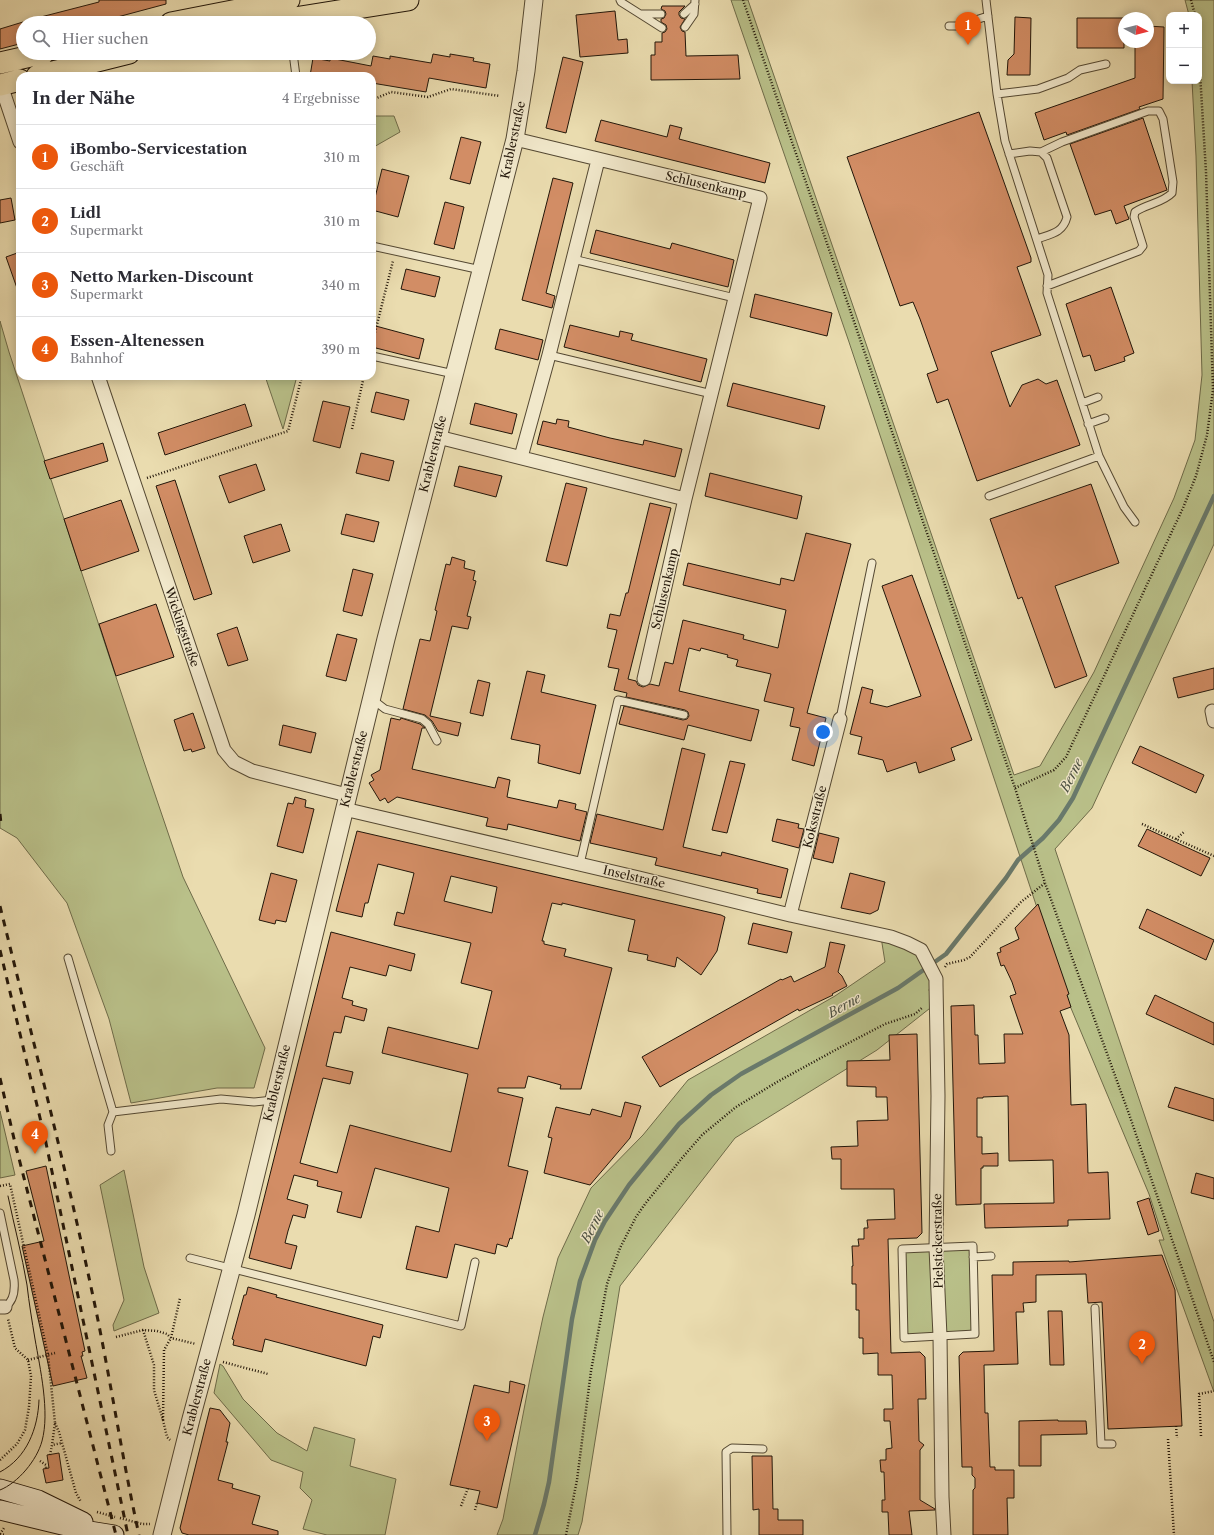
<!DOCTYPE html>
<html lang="de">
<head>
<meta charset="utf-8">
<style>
  :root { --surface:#fff; --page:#f7f7f7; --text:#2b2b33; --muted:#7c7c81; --line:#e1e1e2; --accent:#ea580c }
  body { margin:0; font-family:"Libre Caslon Text",serif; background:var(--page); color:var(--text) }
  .controls { position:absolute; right:12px; top:12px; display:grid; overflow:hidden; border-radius:8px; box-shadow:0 2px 10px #0003 }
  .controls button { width:36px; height:36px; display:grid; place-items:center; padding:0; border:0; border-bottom:1px solid var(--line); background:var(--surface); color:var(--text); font:20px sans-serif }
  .compass { position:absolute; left:1118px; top:12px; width:36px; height:36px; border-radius:50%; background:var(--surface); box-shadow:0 2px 10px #0003; rotate:97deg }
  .you { position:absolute; left:823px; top:732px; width:14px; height:14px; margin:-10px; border:3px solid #fff; border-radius:50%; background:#1a73e8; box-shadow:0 0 0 6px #1a73e833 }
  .badge { display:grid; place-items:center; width:26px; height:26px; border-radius:50%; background:var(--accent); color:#fff; font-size:13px; font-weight:700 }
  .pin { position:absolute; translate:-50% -33px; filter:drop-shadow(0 1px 2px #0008) }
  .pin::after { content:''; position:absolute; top:21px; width:14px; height:12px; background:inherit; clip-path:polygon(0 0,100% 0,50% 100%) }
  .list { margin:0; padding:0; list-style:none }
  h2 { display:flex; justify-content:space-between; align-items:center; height:52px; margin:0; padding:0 16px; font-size:17px }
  h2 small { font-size:13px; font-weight:400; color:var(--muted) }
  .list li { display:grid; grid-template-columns:26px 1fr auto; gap:12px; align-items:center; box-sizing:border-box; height:64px; padding:0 16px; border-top:1px solid var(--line) }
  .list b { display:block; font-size:15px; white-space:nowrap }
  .list p { margin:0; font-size:13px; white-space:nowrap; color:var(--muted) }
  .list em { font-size:13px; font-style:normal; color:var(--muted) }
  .icon { flex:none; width:22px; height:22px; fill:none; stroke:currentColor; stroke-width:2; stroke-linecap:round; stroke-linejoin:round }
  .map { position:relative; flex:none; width:1214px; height:1535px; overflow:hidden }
  .search { position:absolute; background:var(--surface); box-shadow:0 2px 10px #0003; left:16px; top:16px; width:360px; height:44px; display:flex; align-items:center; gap:10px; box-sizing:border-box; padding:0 14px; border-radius:22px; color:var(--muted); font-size:15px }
  .panel { position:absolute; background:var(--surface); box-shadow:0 2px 10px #0003; left:16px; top:72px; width:360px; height:308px; border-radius:12px }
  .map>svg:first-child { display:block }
  .green { fill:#b9c089; stroke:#6e6b49 }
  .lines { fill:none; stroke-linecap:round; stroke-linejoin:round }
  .stream { stroke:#69796b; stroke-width:4.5 }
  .building { fill:#d28d65; stroke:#221609; fill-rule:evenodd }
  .service-casing { stroke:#544832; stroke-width:9 }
  .minor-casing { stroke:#544832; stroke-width:15 }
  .tertiary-casing { stroke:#544832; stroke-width:19 }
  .secondary-casing { stroke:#221609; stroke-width:21 }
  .primary-casing { stroke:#221609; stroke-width:23 }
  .path { stroke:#221609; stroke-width:2.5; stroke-dasharray:1 2; stroke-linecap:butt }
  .service { stroke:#f1e8cb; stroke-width:7 }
  .minor { stroke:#f1e8cb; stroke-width:13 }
  .tertiary { stroke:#f1e8cb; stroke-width:17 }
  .secondary { stroke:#f1e8cb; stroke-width:19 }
  .primary { stroke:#eadcaf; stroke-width:21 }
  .tram { stroke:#221609; stroke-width:1 }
  .rail { stroke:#221609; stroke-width:3; stroke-dasharray:7 7; stroke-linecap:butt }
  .labels { text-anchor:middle; stroke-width:3; stroke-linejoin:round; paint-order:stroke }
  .street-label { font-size:12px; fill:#221609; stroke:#f1e8cb }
  .water-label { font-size:13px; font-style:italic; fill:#4b5042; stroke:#f1e8cb }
</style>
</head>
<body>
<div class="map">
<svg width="1214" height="1535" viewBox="0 0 1214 1535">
  <rect width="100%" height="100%" fill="#eadcaf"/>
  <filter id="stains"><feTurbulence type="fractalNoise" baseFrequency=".005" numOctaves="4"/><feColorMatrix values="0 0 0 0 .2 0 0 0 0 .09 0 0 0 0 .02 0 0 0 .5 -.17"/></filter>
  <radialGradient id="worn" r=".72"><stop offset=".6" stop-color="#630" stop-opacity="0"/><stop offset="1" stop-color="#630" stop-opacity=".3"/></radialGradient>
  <path class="green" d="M731 0H748L1014 775 1040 766 1094 672 1174 498 1195 440 1202 375 1196 156 1192 81H1199V15H1189L1185 0H1214V544L1092 808 1055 849 1214 1322V1392L1159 1240H1164L1149 1194 1068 1001 849 342Z
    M372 116H394L400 132 372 148Z
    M0 321 9 352 143 759 183 877 265 1048 254 1088H217L131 1103 109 1019 67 903 17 838 0 828Z
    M265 376H297L283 429Z
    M881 937 918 951 933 978 929 990 934 1005 877 1050 735 1138 620 1286 582 1522 578 1535H497L503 1519 531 1373 543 1317 558 1258 591 1188 643 1135 688 1080 835 996 885 962Z
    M0 1111 15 1175 0 1178Z
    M124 1170 144 1267 159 1313 114 1331 113 1325 124 1300 100 1185Z
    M934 1250 938 1334 906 1336 902 1252Z
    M941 1250H970L972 1331 943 1332Z
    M220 1364 223 1366 243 1399 277 1433 307 1451 314 1427 355 1439 350 1466 396 1479 385 1535H327L303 1529 312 1500 300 1488 303 1472 271 1460 214 1393Z"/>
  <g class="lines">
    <path class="stream" d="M535 1535 544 1504 549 1482 572 1319 580 1281 595 1240 605 1221 629 1185 679 1124 711 1095 741 1074 898 988 946 954 1006 878 1018 860 1043 838 1059 820 1073 798 1214 496"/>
  </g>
  <path class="building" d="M99 0H166V4L95 23H33V19L99 2Z
    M662 6H685L679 12V15L681 18 685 19 680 27 682 31 685 32 686 56 738 55 740 79 651 80V55H655V42H662V33L665 32 667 29 666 25 661 22V19L664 18 666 14 665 11 661 9Z
    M615 11 618 40 627 39 628 53 580 57 576 15Z
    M1015 17 1031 18 1030 75H1007L1008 60 1014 54Z
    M1077 18H1124V48H1077Z
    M23 22V43L0 49V29Z
    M1148 26 1164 27 1163 99 1139 107 1140 109 1067 135 1066 132 1044 140 1035 113 1135 78V42H1148Z
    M433 54 450 57V54L474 58 473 61 490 64 486 88 429 78 426 92 372 83V76H310L313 58 330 61V58L371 66 373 56 390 59V56L431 63Z
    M563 57 583 62 566 133 546 128Z
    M979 112 1031 258V262L1017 267 1041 335 991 352 1010 407 1022 385 1038 379 1046 384 1057 380 1080 445 977 481 948 399 937 403 927 374 938 370 920 319 913 302 900 306 847 157Z
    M1143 118 1167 190 1124 206 1129 219 1116 224 1111 210 1095 215 1070 144Z
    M601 120 667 137 670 125 682 128 679 139 770 163 765 183 595 141Z
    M461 137 481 142 470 184 450 179Z
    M382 169 409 176 398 217 372 210Z
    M553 178 573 183 546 293 555 296 552 308 522 300Z
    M11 198 15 220 0 223V200Z
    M445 202 464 207 454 249 434 244Z
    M596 230 670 249 672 243 734 260 728 287 590 253Z
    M20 252V291H18L6 257Z
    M406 269 440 277 435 297 401 289Z
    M1111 287 1134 353 1124 357 1125 361 1095 371 1090 355 1083 357 1066 304Z
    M755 294 832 313 827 336 750 317Z
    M372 325 424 339 419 359 372 347Z
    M570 325 619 337 620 331 633 334 631 340 707 359 701 382 564 347Z
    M500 329 543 340 538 360 495 349Z
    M733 383 825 406 819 429 727 406Z
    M376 392 409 400 404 420 371 412Z
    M323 401 350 407 340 448 313 441Z
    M475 403 517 414 512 434 470 424Z
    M245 404 252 426 165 455 158 433Z
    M557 419 569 421 568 427 610 438 643 445 644 440 682 449 675 477 537 444 543 421 556 424Z
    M103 443 108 461 50 479 44 461Z
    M361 453 394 461 389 481 356 473Z
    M256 464 265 490 229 503 219 476Z
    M459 466 502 476 496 497 454 486Z
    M710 473 802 496 797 519 705 496Z
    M175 480 212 594 194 600 156 486Z
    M566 483 587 488 567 566 546 561Z
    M1091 484 1119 563 1055 586 1087 676 1055 688 1022 597 1018 599 990 519Z
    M121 500 139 551 81 571 64 519Z
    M650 503 671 508 628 679 636 681 638 685 643 687 650 684 659 686 665 662 673 664 683 620 744 635 743 639 778 648 786 610 683 585 688 563 780 585 781 578 794 581 806 533 851 544 807 713 826 718 814 766 792 760 800 728 790 726 794 708 764 701 771 674 736 666 738 660 727 657 728 655 701 648 700 651 689 648 679 691 759 710 751 741 688 725 684 740 619 724 624 706 683 720 687 719 689 716 688 712 685 710 626 697 627 693 614 690 619 669 608 667 617 630 607 628 610 614 620 616 626 593H628Z
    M346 514 379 522 374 542 341 534Z
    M281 524 290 551 253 563 244 536Z
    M452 557 465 561 464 568 475 571 473 580 476 581 467 616 471 617 468 629 452 626 430 716 461 723 458 736 438 731 432 721 425 715 403 709 420 639 430 641 437 611 435 610 446 564 450 565Z
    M353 569 373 574 362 616 343 611Z
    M912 575 972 740 951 748 955 760 919 773 916 762 887 772 883 760 858 754 862 737 850 734 862 687 873 690 870 703 887 707 921 696 882 586Z
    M156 604 174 657 116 676 99 624Z
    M237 627 248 660 228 666 217 634Z
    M337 634 357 639 346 681 326 676Z
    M1214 668V689L1178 698 1173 678Z
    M527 671 545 675 541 692 596 705 580 774 538 763 540 745 511 739Z
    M478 680 490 683 483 716 470 713Z
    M193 713 205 748 192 752 191 749 184 751 174 720Z
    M391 718 400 720 401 718 420 724 425 728H422L412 769 495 788 498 777 510 780 507 797 557 808 559 800 576 804 575 809 587 812 580 841 508 824 507 830 486 826 488 818 397 797 388 803 385 798 380 801 369 783 374 780 371 775 380 770Z
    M283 725 316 733 311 753 279 745Z
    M1140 746 1204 775 1196 793 1132 763Z
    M682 748 705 754 683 847 721 856 722 852 788 869 781 898 757 893 758 889 655 865 657 858 590 843 597 814 663 830Z
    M730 761 745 764 727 833 712 830Z
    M295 797 306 800 305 807 314 809 303 853 277 846 288 803 293 804Z
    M777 819 799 824 798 828 804 829 799 848 772 841Z
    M1147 829 1210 858 1201 876 1138 846Z
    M357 831 721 915 725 917 717 951 701 975 677 957 675 967 647 960 648 955 628 951 635 920 562 903V905L552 903 542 941H544V944L566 949 564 956 612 968 581 1089H560L561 1085 528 1076 525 1088H498V1092L523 1098 508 1166 528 1171 512 1239 510 1238 507 1247 497 1244 495 1254 455 1244 447 1278 406 1269 416 1226 439 1232 449 1188 375 1168 361 1218 337 1212 342 1192 317 1186 318 1181 294 1175 287 1199 308 1205 305 1218 293 1215 288 1231 285 1243 297 1246 291 1269 249 1258 331 932 415 954 411 971 389 965 386 976 350 967 342 998 353 1001 352 1005 367 1009 364 1021 345 1016 341 1033 334 1032 326 1066 353 1072 350 1084 323 1078 300 1163 337 1173 350 1125 451 1152 468 1074 382 1053 388 1027 478 1049 492 991 461 983 471 943 394 925 397 912 404 914 414 873 378 864 368 903H365L362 917 336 911ZM451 876 497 887 492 913 444 901Z
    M819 833 839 838 833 863 813 858Z
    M271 873 297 880 286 922 276 920 275 924 259 920Z
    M850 873 885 882 878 910 870 914 841 908Z
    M1038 904 1069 994 1067 995 1071 1007 1060 1011 1069 1035 1071 1105 1086 1104 1088 1173 1108 1172 1110 1219 1068 1220V1226L985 1228 984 1204 1054 1203 1053 1160 1009 1161 1008 1096 983 1097V1098H977V1137H982V1154L998 1153V1166H983V1168H981V1204L956 1205 951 1006 974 1005 975 1035H978L979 1064 1005 1063 1004 1034H1023L1010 996 1016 994 1012 982 1004 965 1001 966 997 953 1001 952 1000 948 1019 939 1015 928Z
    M1147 909 1214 940 1206 960 1139 928Z
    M753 923 792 932 787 953 748 944Z
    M830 942 845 945 838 972 842 976 847 986 832 994 833 995 799 1011 798 1009 660 1087 642 1057 781 979 782 980 791 976 794 982 825 967Z
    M1155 995 1214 1023V1045L1146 1014Z
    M917 1034 922 1233 917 1238 888 1239 891 1353 920 1352 925 1357 926 1399H918L919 1441 924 1445 920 1450V1500L935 1509V1510L909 1511 912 1535H889L888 1512H882V1500H885L884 1472H881L880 1460H886V1449L892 1448 890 1421H884V1409H893L892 1375H878V1353L863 1354V1338H859V1310H856V1284H852V1266H853L852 1246H859L858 1239H864V1228H868L867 1220 895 1219 894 1189H841V1159H832L831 1147 858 1146 857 1121 888 1120 887 1097H876V1087L847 1086V1061L890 1060 889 1035Z
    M1175 1087 1214 1099V1121L1168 1107Z
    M625 1102 641 1106 630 1138 590 1185 544 1173 552 1138 548 1137 556 1107 590 1115 592 1109 621 1117Z
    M46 1166 85 1351 82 1352 83 1356H81L87 1378 53 1386 22 1246 44 1241 26 1171Z
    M1196 1173 1214 1178V1199L1191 1193Z
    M1149 1198 1159 1231 1148 1235 1137 1202Z
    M1162 1255 1175 1290 1182 1426 1108 1429 1102 1302 1088 1303 1086 1274 1036 1275V1302L1023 1303 1024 1312H1016L1018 1364 984 1365 985 1413H988L990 1467H995V1470H1014V1498H1007L1008 1535H973V1490L975 1488V1478L972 1475V1467H962L959 1356 963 1352 994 1351 992 1275H1013V1262L1069 1261V1262Z
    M248 1287 277 1295 276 1297 383 1325 380 1338 373 1336 366 1366 265 1339 262 1352 233 1345 234 1340 232 1339 244 1295H246Z
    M1048 1311H1062L1064 1365H1050Z
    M510 1381 525 1385 497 1508 477 1503 480 1491 450 1485 474 1385 509 1393Z
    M210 1408 220 1410 230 1423 226 1442H228L218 1480 233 1484 232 1488 260 1496 252 1524 278 1531V1535H189L182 1533 180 1528Z
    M1058 1420V1421H1086L1087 1434 1041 1435V1466H1019V1421Z
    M59 1453 63 1480 46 1483 43 1469 49 1468 47 1455Z
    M752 1456H772L773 1509H778V1520H803V1535H759V1509L753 1510Z"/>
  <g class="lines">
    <defs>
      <path id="service" d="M620 0 621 2 640 14H661
        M986 0 997 94 1005 141 1048 275 1047 293 1099 456 1124 507 1135 522
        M640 14 662 28
        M684 14 695 4
        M949 26H957L988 16
        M685 27 694 14 695 0
        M293 53 296 76
        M997 94 1038 89 1068 78 1080 70 1106 64
        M1041 152 1062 142 1148 111H1159L1163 119 1173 182 1172 193C1163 203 1146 204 1135 212L1134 217 1143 246 1139 251 1047 286
        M1009 154 1030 151 1041 152 1047 158 1067 217C1063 233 1051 234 1037 239
        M372 246 481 270
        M573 259 735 298
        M549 355 712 394
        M372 356 454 374
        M1082 403 1098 397
        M1088 424 1105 418
        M989 496 1099 456
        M372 699 385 709 422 719 428 724 437 741
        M840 719 872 563
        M580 864 618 700 684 715
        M68 958 113 1112
        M111 1151 108 1125 113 1112 221 1099 254 1102 273 1100
        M0 1213 14 1280C15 1290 14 1301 5 1307
        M973 1246 975 1334 904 1338 902 1249Z
        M973 1257 991 1256
        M190 1258 461 1326 475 1262
        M1095 1308 1101 1444H1112
        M727 1535 726 1452 732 1448 763 1449"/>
      <path id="minor" d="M1 85 20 142
        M515 139 760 198 685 499 644 679
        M98 376 224 750 234 762 252 771 347 795
        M438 437 685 499
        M521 457 549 355 598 160
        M1212 711 1214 721
        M344 809 639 878 790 915 891 937 907 943 921 950 936 979V984L938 1096 936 1248 940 1336 942 1497 944 1535
        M790 915 840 719
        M0 1307H5"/>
      <path id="tertiary" d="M162 1535 191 1419 246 1215 386 639 515 139 526 71 534 0"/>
      <path id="secondary" d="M0 1489 38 1500 83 1522
        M0 1510 83 1530 114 1535"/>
      <path id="primary" d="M171 23 289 0
        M263 23 408 0
        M0 63 44 53
        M37 76 129 53
        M0 85 20 80"/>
    </defs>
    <use href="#service" class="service-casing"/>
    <use href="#minor" class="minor-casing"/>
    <use href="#tertiary" class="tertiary-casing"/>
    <use href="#secondary" class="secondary-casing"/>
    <use href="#primary" class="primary-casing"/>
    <path class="path" d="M743 0 1015 788 1045 883 1129 1114 1214 1362
      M1191 0 1195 15
      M372 100 391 92 428 97 451 89 500 96
      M372 344 393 261
      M352 429 364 376
      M147 478 288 431 302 376
      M1015 788 1054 770 1066 757 1183 508 1196 476 1207 435 1213 390 1206 172 1199 57
      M1142 824 1214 856
      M1176 839 1185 831
      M945 967 947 964 964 960 970 957 1021 902 1045 883
      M0 1186 10 1184 48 1355 55 1423 52 1445
      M143 1330 154 1365V1390L163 1420 167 1437 170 1440
      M116 1337 143 1330 157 1331 167 1334 171 1338 196 1344
      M28 1360 55 1353
      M223 1362 268 1374
      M163 1420 164 1350 171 1338 180 1298
      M55 1423 59 1432 76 1493 81 1502
      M1176 1426 1177 1438
      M1201 1436 1199 1394 1214 1391
      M1168 1439 1174 1535
      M50 1455 52 1445 62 1443
      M0 1460 17 1444 25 1430 29 1407 31 1376 28 1360 15 1348 8 1319
      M40 1461 46 1465V1468
      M461 1506 468 1488
      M475 1510 477 1503
      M97 1512 115 1517
      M120 1518 142 1524H150
      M0 1534 4 1528
      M0 1534 5 1535
      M566 1535 577 1480 591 1371 607 1284 620 1248 636 1217 645 1204 682 1158 702 1135 736 1107 777 1082 839 1048 885 1024 915 1014 923 1007"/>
    <use href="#service" class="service"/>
    <use href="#minor" class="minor"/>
    <use href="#tertiary" class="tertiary"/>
    <use href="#secondary" class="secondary"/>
    <use href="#primary" class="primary"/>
    <path class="tram" d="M0 1472C27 1458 38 1428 39 1400
      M0 1490C18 1483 37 1460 42 1441 50 1412 40 1368 35 1339 32 1321 29 1303 27 1285 22 1255 14 1225 8 1196"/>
    <path class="rail" d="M0 814 1 824
      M0 906C31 1033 64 1160 91 1287 109 1369 121 1453 139 1535
      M0 950 46 1143 128 1535
      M0 1078 15 1143 116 1535"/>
  </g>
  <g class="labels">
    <g class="street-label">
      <text transform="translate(513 140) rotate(-78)" y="4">Krablerstraße</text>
      <text transform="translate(706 185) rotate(13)" y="4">Schlusenkamp</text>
      <text transform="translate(433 454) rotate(-76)" y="4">Krablerstraße</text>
      <text transform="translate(665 589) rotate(-77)" y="4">Schlusenkamp</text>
      <text transform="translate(182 627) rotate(71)" y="4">Wickingstraße</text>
      <text transform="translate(354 769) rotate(-76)" y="4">Krablerstraße</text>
      <text transform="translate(815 817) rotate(-76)" y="4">Koksstraße</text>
      <text transform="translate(634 877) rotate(13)" y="4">Inselstraße</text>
      <text transform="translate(277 1083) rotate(-76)" y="4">Krablerstraße</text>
      <text transform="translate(938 1241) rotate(-91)" y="4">Pielstickerstraße</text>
      <text transform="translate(197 1397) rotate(-75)" y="4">Krablerstraße</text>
    </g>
    <g class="water-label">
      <text transform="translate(1071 775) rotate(-64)" y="5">Berne</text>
      <text transform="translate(844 1005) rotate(-29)" y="5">Berne</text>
      <text transform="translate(592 1226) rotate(-64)" y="5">Berne</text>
    </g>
  </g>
  <rect width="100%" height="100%" filter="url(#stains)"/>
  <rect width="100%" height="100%" fill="url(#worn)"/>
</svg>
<div class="controls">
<button>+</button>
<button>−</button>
</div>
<svg class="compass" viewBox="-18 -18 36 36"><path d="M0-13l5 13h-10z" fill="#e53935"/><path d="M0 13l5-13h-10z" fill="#7c7c81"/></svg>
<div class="you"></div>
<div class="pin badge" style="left:968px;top:45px">1</div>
<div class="pin badge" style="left:1142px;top:1364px">2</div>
<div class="pin badge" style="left:487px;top:1441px">3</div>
<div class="pin badge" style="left:35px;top:1154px">4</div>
<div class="search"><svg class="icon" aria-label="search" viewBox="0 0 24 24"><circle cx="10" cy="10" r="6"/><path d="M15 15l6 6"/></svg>Hier suchen</div>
<section class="panel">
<h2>In der Nähe<small>4 Ergebnisse</small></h2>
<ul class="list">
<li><span class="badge">1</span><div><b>iBombo-Servicestation</b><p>Geschäft</p></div><em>310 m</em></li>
<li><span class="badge">2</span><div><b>Lidl</b><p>Supermarkt</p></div><em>310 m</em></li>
<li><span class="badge">3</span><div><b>Netto Marken-Discount</b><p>Supermarkt</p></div><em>340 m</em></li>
<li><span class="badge">4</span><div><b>Essen-Altenessen</b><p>Bahnhof</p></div><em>390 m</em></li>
</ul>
</section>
</div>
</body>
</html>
